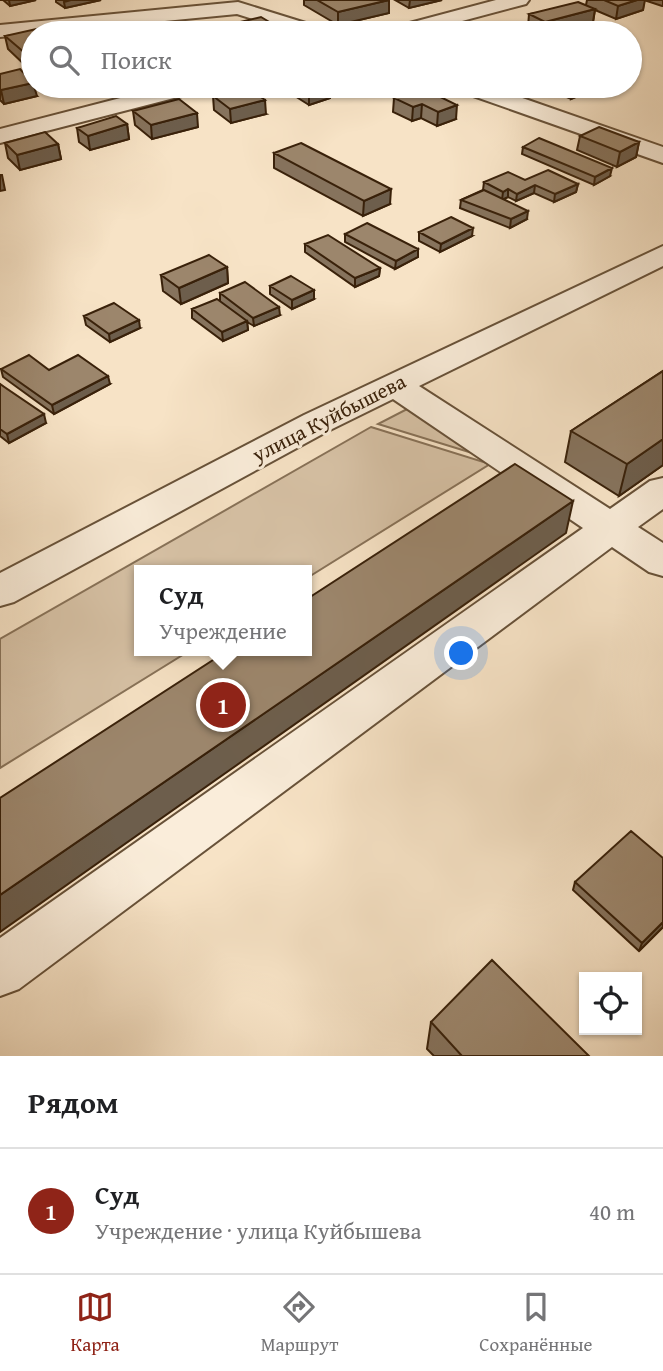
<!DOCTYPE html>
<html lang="ru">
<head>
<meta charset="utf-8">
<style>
  :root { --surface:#fff; --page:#f6f6f6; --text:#202124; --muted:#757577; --line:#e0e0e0; --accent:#8f2418 }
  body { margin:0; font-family:"Gentium Book Plus",serif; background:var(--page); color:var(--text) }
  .controls { position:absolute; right:21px; bottom:21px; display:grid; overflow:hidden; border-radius:0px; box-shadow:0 2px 5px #0004 }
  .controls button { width:63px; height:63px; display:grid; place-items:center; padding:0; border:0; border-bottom:2px solid var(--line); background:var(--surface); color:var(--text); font:35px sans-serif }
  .you { position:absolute; left:462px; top:654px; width:24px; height:24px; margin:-18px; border:5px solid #fff; border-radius:50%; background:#1a73e8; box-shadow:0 0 0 10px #1a73e833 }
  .badge { display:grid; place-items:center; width:46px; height:46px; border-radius:50%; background:var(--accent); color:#fff; font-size:23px; font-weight:700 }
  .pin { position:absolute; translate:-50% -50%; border:4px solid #fff; box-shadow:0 2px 7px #0006 }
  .popup { position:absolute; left:134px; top:565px; width:178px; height:91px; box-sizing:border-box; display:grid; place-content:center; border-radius:0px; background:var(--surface); filter:drop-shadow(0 2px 5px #0005); font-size:23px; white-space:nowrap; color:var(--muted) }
  .popup b { font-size:26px; color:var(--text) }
  .popup::after { content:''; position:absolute; left:50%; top:100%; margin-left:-14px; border:14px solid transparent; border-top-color:var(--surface) }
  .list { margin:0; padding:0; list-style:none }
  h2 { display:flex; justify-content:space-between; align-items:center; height:91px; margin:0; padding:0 28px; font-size:30px }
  h2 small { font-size:23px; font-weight:400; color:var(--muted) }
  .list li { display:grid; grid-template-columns:46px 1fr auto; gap:21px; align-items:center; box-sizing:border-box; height:126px; padding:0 28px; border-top:2px solid var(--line) }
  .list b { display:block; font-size:26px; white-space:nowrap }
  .list p { margin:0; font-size:23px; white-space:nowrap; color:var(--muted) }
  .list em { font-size:23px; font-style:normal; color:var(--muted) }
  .icon { flex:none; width:38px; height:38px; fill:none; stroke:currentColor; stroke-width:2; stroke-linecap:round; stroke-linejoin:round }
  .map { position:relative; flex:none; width:663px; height:1056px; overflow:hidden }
  .search { position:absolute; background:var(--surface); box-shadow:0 2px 5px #0004; left:21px; right:21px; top:21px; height:77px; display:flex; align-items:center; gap:18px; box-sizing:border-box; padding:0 24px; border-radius:38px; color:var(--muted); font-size:26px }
  .sheet { height:217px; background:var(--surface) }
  nav { display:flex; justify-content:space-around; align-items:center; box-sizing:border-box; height:98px; border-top:2px solid var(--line); background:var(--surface); font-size:19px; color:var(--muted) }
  nav a { display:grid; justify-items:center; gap:4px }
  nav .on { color:var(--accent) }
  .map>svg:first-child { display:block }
  .green { fill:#d7c2a6; stroke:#887258; stroke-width:2 }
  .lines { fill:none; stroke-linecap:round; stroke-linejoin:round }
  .minor-casing { stroke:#685239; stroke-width:4 }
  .minor { fill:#faedda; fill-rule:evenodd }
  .wall { fill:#86735d; stroke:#39210a; stroke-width:2 }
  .shaded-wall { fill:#6d5e4c; stroke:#39210a; stroke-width:2 }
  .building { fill:#9c866c; stroke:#39210a; stroke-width:2 }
  .labels { text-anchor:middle; stroke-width:6; stroke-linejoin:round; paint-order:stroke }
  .street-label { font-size:21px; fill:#39210a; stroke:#faedda }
</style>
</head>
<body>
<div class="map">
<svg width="663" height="1056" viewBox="0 0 663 1056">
  <rect width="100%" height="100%" fill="#f7e3c6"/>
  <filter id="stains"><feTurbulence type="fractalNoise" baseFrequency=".00286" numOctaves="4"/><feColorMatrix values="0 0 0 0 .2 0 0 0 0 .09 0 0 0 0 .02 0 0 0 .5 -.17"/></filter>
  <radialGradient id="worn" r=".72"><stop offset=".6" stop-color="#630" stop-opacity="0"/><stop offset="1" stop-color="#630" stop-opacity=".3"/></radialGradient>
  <path class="green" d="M413 406 495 460 378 424Z
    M371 427 490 464 307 578V570H139V651H189L0 768V639Z"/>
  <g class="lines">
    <defs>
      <path id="minor" d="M496 0H529L526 4 417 33H383L387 29Z
        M238 2 325 29 329 33H297L237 14 0 37V25Z
        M167 86H204L201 91 0 143V129Z
        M456 86H488L663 147V163L459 91Z
        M663 246V266L419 386 610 509 650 481 663 478V509L638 527 663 543V576L649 572 612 547 19 989 0 996V938L583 528 393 399 328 431 14 602 0 606V573L304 415Z"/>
    </defs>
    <use href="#minor" class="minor-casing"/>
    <use href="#minor" class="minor"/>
  </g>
  <path class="wall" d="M0 0H36L10 6 3 0Z
    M56 0H101L65 8 56 2Z
    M304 0H389V13L338 25 304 5Z
    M395 0H442L409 8Z
    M587 0H663V6H662L644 0 643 10 616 19 595 10 593 22 550 33H541L528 27 529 14 586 5Z
    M271 23V33H232V24Z
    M33 33V66L28 68 8 49 5 36Z
    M0 74 37 96 4 104 0 100Z
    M287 86H330V98L309 105 287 91Z
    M541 86H601L571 99Z
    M422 88 456 119 437 126 421 118 412 121 393 112 394 98Z
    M213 96 266 114 231 123 214 110Z
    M133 111 198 127 152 139 135 125Z
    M127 124 129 139 90 150 79 142 77 128Z
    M580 136 639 142 636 157 617 167 577 150Z
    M5 143 58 144 61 159 20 170 8 158Z
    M523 147 610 176 594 185 522 154Z
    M274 153 390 204 363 216 274 168Z
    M525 180 578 184 576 192 554 202 534 193 516 201 508 197 504 199 527 219 510 228 460 208 461 200 483 190 484 182Z
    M419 232 472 236 440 252 419 241Z
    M345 234 418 249V257L395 269 345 242Z
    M305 244 380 268 379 276 355 287 305 252Z
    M227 267 228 283 181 304 163 291 161 275Z
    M270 286 314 299 292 309 270 294Z
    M220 293 280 315 254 326 247 322 248 330 223 341 192 318V309L220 301Z
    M84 316 140 328 110 342 86 325Z
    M1 369 49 370 110 384 54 414 3 377Z
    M663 371V465L619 496 565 462 571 431Z
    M0 384 46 423 9 443 0 436Z
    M575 882 663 927 639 951 573 890Z
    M431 1022 589 1056H434L427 1049Z"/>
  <path class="shaded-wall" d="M9 0H36L10 6Z
    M71 0H101L65 8 64 2Z
    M389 0V13L338 25V12Z
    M410 0H442L409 8Z
    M637 0H645L643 10 616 19 618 6Z
    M595 9 593 22 550 33H544L545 22Z
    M271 23V33H241V30Z
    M33 52V66L28 68 26 54Z
    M33 83 37 96 4 104 1 90Z
    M326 86H330V98L309 105V91Z
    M573 86H601L571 99Z
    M265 100 266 114 231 123 230 109Z
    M422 104 421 118 412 121 413 107Z
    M457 105 456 119 437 126 438 112Z
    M197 113 198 127 152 139 151 125Z
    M127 124 129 139 90 150 88 136Z
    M639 142 636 157 617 167 620 152Z
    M58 144 61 159 20 170 17 155Z
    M612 168 610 176 594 185 595 177Z
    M0 175H2L5 190 0 191Z
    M578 184 576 192 554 202 555 194Z
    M535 185 534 193 516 201 517 194Z
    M391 189 390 204 363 216 364 201Z
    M508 189V197L502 200 503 192Z
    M528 211 527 219 510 228 511 219Z
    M473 228 472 236 440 252 441 244Z
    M418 249V257L395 269 396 261Z
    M227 267 228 283 181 304 179 288Z
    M380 268 379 276 355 287V278Z
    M314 290V299L292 309V300Z
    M279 307 280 315 254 326 253 318Z
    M139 320 140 328 110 342 109 334Z
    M247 321 248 330 223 341 222 332Z
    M108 376 110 384 54 414 52 405Z
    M44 414 46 423 9 443 7 434Z
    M663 439V465L619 496 627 464Z
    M573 501 566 533 0 932V895Z
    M663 922V927L639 951 642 943Z"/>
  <path class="building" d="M317 0H389L338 12Z
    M604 0H637L618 6Z
    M578 2 595 9 545 22 529 14Z
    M261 17 271 23 241 30 232 24Z
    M54 25 64 33H33V52L26 54 5 36Z
    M507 26 522 33H476Z
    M20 69 33 83 1 90 0 89V74Z
    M301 86H326L309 91Z
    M247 87 265 100 230 109 213 96Z
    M422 88 457 105 438 112 422 104 413 107 394 98Z
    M179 99 197 113 151 125 133 111Z
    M116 116 127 124 88 136 77 128Z
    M599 127 639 142 620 152 580 136Z
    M45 132 58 144 17 155 5 143Z
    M539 138 612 168 595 177 523 147Z
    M301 143 391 189 364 201 274 153Z
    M548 170 578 184 555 194 535 185 517 194 508 189 503 192 484 182 508 172 525 180Z
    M484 190 528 211 511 219 461 200Z
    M451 217 473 228 441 244 419 232Z
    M367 223 418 249 396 261 345 234Z
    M328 235 380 268 355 278 305 244Z
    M209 255 227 267 179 288 161 275Z
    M291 276 314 290 292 300 270 286Z
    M245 282 279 307 253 318 220 293Z
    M217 299 247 321 222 332 192 309Z
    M114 303 139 320 109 334 84 316Z
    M29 355 49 370 78 355 108 376 52 405 1 369Z
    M663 371V439L627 464 571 431Z
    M0 384 44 414 7 434 0 429Z
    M515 464 573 501 0 895V798L227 651H307V599Z
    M631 831 663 858V922L642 943 575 882Z
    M492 960 589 1056H462L431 1022Z"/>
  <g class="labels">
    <g class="street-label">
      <text transform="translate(329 418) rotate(-27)" y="7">улица Куйбышева</text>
    </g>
  </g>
  <rect width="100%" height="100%" filter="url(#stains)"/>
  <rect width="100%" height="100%" fill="url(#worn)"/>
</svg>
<div class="controls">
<button><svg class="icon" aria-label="locate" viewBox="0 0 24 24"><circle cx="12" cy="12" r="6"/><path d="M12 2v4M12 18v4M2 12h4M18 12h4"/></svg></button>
</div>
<div class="you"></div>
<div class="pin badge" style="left:223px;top:705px">1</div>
<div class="popup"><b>Суд</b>Учреждение</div>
<div class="search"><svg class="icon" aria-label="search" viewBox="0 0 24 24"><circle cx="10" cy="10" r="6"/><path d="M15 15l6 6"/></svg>Поиск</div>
</div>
<section class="sheet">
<h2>Рядом<small></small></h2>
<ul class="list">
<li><span class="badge">1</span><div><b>Суд</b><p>Учреждение · улица Куйбышева</p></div><em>40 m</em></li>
</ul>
</section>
<nav>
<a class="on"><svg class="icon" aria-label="map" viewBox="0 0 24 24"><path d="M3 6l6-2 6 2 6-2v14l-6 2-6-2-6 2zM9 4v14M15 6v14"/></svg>Карта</a>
<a><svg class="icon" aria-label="directions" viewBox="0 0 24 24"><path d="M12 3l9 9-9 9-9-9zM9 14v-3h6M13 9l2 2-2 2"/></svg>Маршрут</a>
<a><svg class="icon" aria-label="saved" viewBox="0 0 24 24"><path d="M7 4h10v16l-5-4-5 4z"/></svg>Сохранённые</a>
</nav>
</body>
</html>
